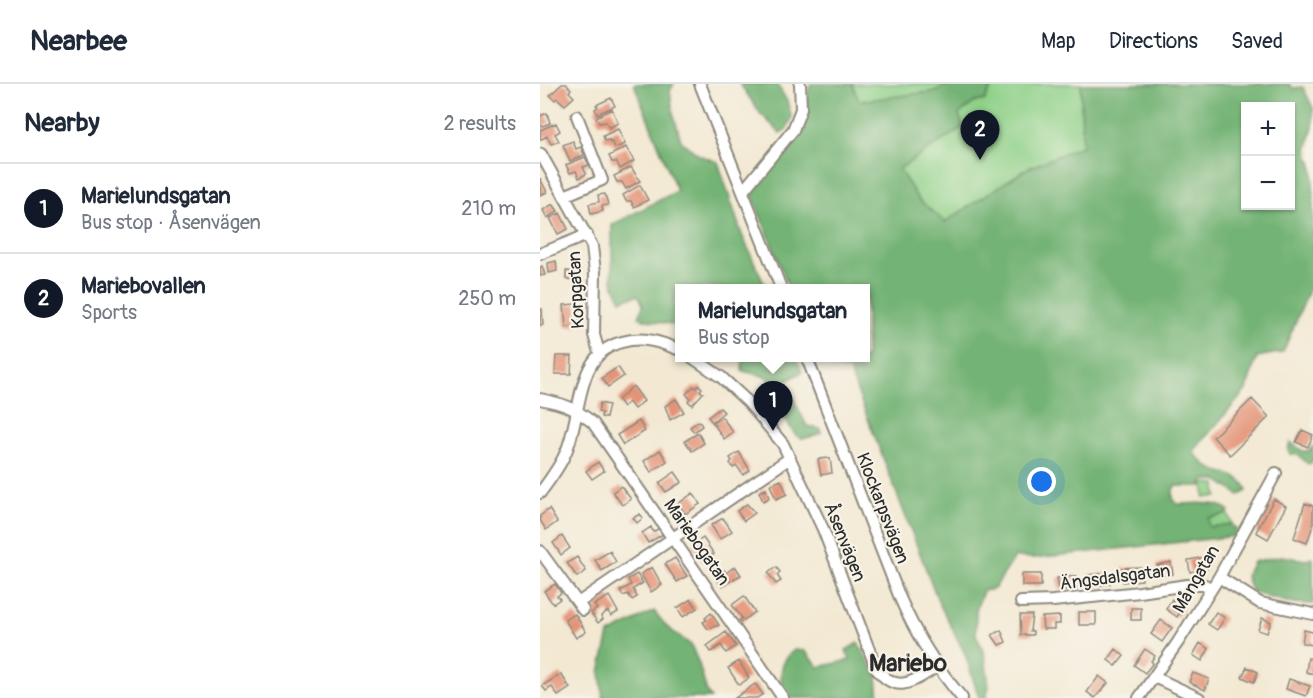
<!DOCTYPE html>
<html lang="en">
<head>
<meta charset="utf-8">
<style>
  :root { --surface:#fff; --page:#f2f2f3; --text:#1f2937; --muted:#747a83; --line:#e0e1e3; --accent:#111827 }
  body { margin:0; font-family:Pangolin,sans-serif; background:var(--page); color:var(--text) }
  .controls { position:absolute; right:18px; top:18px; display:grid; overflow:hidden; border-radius:0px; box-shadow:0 2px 4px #0004 }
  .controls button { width:54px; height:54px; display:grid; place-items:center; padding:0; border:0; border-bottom:2px solid var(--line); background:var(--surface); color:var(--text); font:30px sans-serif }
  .you { position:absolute; left:502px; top:398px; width:21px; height:21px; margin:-15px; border:4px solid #fff; border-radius:50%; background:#1a73e8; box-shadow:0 0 0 9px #1a73e833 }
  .badge { display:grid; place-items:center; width:39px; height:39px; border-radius:50%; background:var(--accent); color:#fff; font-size:20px; font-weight:700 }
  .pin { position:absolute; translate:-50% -50px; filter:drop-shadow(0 2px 3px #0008) }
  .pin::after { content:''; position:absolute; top:32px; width:21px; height:18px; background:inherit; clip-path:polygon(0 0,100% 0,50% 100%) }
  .popup { position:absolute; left:135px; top:200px; width:195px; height:78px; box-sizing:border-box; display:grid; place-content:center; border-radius:0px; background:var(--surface); filter:drop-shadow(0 2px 4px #0005); font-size:20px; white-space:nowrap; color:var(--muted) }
  .popup b { font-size:22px; color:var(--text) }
  .popup::after { content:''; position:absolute; left:50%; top:100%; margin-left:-12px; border:12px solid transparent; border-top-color:var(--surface) }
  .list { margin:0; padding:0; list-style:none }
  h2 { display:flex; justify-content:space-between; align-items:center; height:78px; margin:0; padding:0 24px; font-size:26px }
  h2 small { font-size:20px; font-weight:400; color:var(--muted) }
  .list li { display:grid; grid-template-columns:39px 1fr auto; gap:18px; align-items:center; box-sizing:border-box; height:90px; padding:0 24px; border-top:2px solid var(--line) }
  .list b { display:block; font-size:22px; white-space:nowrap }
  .list p { margin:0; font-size:20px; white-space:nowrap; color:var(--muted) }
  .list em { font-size:20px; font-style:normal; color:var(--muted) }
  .map { position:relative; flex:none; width:773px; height:614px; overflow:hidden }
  header { display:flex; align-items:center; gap:36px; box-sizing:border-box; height:84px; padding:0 30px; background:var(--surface); border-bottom:2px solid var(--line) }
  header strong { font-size:28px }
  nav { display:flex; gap:33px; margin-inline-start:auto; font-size:21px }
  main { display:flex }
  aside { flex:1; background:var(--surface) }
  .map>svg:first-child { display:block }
  .green { fill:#8fd189; stroke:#5d7e5a; stroke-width:1.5 }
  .forest { fill:#73b375; stroke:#4f6f50; stroke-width:1.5; fill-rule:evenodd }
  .building { fill:#e49376 }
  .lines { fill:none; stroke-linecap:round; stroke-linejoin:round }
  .minor-casing { stroke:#8f8a7f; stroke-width:14 }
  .minor { stroke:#fff; stroke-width:10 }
  .labels { text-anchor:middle; stroke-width:4.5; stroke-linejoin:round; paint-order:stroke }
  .street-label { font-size:18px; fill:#2b2b2b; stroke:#f7f3e8 }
  .district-label { font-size:24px; font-weight:bold; fill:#2b2b2b; stroke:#f7f3e8 }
</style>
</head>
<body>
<header>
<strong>Nearbee</strong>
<nav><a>Map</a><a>Directions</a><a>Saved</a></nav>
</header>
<main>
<aside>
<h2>Nearby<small>2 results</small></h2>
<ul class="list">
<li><span class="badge">1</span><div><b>Marielundsgatan</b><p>Bus stop · Åsenvägen</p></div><em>210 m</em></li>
<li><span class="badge">2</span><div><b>Mariebovallen</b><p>Sports</p></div><em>250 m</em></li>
</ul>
</aside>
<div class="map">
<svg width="773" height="614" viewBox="0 0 773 614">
  <rect width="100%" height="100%" fill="#f7f3e8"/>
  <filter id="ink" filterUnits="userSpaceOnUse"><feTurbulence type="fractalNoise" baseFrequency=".0167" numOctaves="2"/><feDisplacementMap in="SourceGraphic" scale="12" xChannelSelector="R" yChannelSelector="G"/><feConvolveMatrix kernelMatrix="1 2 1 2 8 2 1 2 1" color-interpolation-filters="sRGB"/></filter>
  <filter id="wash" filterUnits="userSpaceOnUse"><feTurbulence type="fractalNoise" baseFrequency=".008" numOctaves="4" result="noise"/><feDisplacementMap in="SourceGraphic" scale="24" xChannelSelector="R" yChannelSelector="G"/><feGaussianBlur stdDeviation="1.35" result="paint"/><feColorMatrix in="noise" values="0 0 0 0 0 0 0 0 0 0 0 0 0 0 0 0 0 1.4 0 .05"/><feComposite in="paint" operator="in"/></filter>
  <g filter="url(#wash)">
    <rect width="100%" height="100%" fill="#f3e9d3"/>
    <path class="green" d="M312 0H411L392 8 319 17Z
      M453 0H543L541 1 542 62 486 85 405 139 378 115 359 85 423 43 419 30 435 18 445 16Z
      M664 399 676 400 677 413H664Z
      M688 430 692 440 669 444 668 434Z"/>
    <path class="forest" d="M94 0H134L130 7 133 28 141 57 159 71 178 78 202 151 226 204H140V242C126 238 112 239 99 233L103 221 98 211 81 216 72 197V141L137 107Z
      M200 0H237L247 17 252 34 246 46 240 49 220 29Z
      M270 0H312L319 17 392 8 411 0H453L445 16 435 18 419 30 423 43 359 85 378 115 405 138 486 85 542 62 541 1 543 0H750L752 4 763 3 773 24V42L767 66 773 85V197L743 268 717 273 706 306 653 368C658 372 662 378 667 382 680 391 703 389 707 407L699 411 677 396H663L662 402H635L633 406V415L637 420C653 420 677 416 689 427L688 430 668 434 669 443 692 440 696 445V452L495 474 475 473 454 505 443 507 436 526V550L445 572 449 603 446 614H439L425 570 399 519 309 286 296 284 283 274H326V204H249L212 111 261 43ZM706 22H750V122H706Z
      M203 274H256L262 288 245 298 267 342 281 345V349C274 351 264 357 258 353 248 345 232 306 227 293L202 287Z
      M750 358 763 367H769L773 362V378L768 380 758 371 750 370 748 366Z
      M741 472 766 476 773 474V520C751 520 732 516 711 507L706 492 713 478Z
      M114 527 127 543 151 561 159 580 167 609 171 614H63L60 588 69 550Z
      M318 559 337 592 339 614H248C238 599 238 578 254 566L265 567 279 583 310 576 306 566Z"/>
    <g id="blocks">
      <path class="building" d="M22 0H26L31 5 29 8 34 13 25 21 17 14 15 16 10 11Z
        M71 14 75 22 57 30 55 25 58 23 56 21Z
        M72 25 78 39 69 44 66 38 59 39 56 33Z
        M7 29 10 39 0 43V32Z
        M16 39 20 47 15 50 19 57 11 60 7 52 0 56V46Z
        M78 45 85 60 75 64 72 58 70 59 69 56 65 57 63 52Z
        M33 57 36 65 41 63 44 71 30 77 23 61Z
        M86 63 94 77 80 85 77 78H72L69 72Z
        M45 73 49 81 43 83 46 90 39 94 36 87 30 89 26 81Z
        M91 83 100 97 86 105 82 98H77L74 92Z
        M0 94 7 108 0 111Z
        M100 101 108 116 94 123 91 117H86L83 111Z
        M65 110 68 121 62 122 63 127 51 130 49 120 59 118 58 111Z
        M13 120 18 127 7 134 3 126Z
        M20 129 28 145 18 150 10 134Z
        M16 177 17 187 9 189 8 179Z
        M2 182 5 191 0 192V183Z
        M26 187 39 188 38 196 26 195Z
        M37 220 38 242 26 243 24 221Z
        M0 225H2L3 241 0 242Z
        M16 272H32L31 290H15Z
        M78 283 84 292 68 303 62 294Z
        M159 301 162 304 160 307 163 309 152 321 148 317 150 314 146 310 154 302 156 304Z
        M93 302 104 317 94 325 89 318 83 323 78 316Z
        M136 315 144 328 130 336 125 322Z
        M712 315 729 333 690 371 673 353Z
        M60 319 69 321 66 334 61 333 62 329 58 328Z
        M180 324 184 328 172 338 168 333Z
        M182 333 193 348 184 355 173 339Z
        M99 337 105 347 83 361 77 351Z
        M159 337 162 342 154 348 150 343Z
        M762 346 773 351 768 363 756 358Z
        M158 349 164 359 152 367 145 357Z
        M120 366 127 377 111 388 104 377Z
        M199 368 210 386 203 391 197 382 193 384 190 379 192 377 190 374Z
        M290 374 292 389 281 391 278 375Z
        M58 378 64 387 52 395 46 387Z
        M135 388 142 398 126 408 119 399Z
        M241 396 247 410 236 415 230 401Z
        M81 402 91 415 82 421 73 408Z
        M226 405 229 414 223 417 219 408Z
        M153 409 160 420 145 430 138 420Z
        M734 415 746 422 728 455 716 448Z
        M765 419 773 422V441L767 459 754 454Z
        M207 420 215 429 204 437 197 427Z
        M9 425 17 438 6 446 0 436V432Z
        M100 430 103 434 97 439 93 434Z
        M183 434 192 447 180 455 171 441Z
        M111 443 113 448 121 443 125 449 108 459 102 449Z
        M22 452 30 464 21 471 13 459Z
        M163 454 174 470 164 477 153 461Z
        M70 467 76 478 62 487 55 476Z
        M37 473 46 487 37 493 27 479Z
        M665 473 667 485 650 488 648 476Z
        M135 474 147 492 137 498 125 480Z
        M631 478 633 490 619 492 617 481Z
        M195 482 201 491 182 502 175 493 184 486 186 489Z
        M112 483 122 501 111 508 101 490Z
        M236 483 240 488 237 491 241 497 236 500 228 489Z
        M601 483 602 496 583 498 582 484Z
        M569 489 570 500 549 502 548 491Z
        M97 490 103 499 93 505 97 513 92 516 88 510 83 512 80 507 91 501 88 495Z
        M482 490H501V502H482Z
        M536 492 537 504 519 506 517 494Z
        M15 500 21 509 17 512 20 515 13 520 4 507Z
        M69 512 78 528 71 532 68 527 61 532 63 535 58 539 51 529 57 525 54 521Z
        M204 512 215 528 201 538 199 536 202 534 192 521Z
        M151 515 157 524 143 533 137 524Z
        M632 515 644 523 637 533 626 525Z
        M591 524H601V536H591Z
        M539 528H556V541H539Z
        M676 528 685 534 677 546 668 540Z
        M171 529 179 541 168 545 163 538 167 536 165 534Z
        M35 530 46 548 36 554 25 536Z
        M480 531H492L490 547H493V551H481Z
        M520 532V540H514V545H503L502 533Z
        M722 534 731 538 727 549 718 546Z
        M621 536 632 544 622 558 611 550Z
        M461 546 466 558 459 561 452 551Z
        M764 546 773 548V561L762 559Z
        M186 548 196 562 186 569 181 561 171 568 167 562Z
        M660 559 669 565 662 577 653 571Z
        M576 565 584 572 576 582 568 576Z
        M605 565 615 572 611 577 613 579 605 589 594 581Z
        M768 574 773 575V590L766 588Z
        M199 577 209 594 199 601 188 584Z
        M707 583 718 588 714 598 702 593Z
        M653 589 669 595 665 606 649 598Z
        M21 590 30 604 18 612 12 603 6 607 2 602Z
        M559 592 568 599 555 614 547 608Z
        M749 595 770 602 766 612 746 605Z
        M215 600 223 610 217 614H195Z"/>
    </g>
  </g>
  <g filter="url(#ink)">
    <use href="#blocks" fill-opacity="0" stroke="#8f8a7f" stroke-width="1.5"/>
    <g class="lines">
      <defs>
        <path id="minor" d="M160 0 241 204
          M1 70 52 162 55 188 54 251 59 268
          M203 107 253 46 261 25 260 0
          M24 112 62 96 37 32
          M0 170 47 151
          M153 274 181 293 208 318 243 360 283 445 336 584C356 611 373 598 396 583
          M267 274 360 514C376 551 396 583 422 614
          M0 315C24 320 34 323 53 339L243 614
          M0 409C9 397 19 384 25 370 43 333 33 270 82 258 103 252 121 258 140 266
          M0 467 43 526
          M679 493 720 519 773 530
          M481 518 513 517 600 508 647 501H665L671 505
          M38 519 250 374
          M614 593 659 614
          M599 614 638 558 679 493 736 389"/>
      </defs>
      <use href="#minor" class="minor-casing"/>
      <use href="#minor" class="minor"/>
    </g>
  </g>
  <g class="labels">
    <g class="street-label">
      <text transform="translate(36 206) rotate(-93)" y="6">Korpgatan</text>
      <text transform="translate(343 424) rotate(69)" y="6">Klockarpsvägen</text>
      <text transform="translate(157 458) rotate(55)" y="6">Mariebogatan</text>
      <text transform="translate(305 458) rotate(68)" y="6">Åsenvägen</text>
      <text transform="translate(575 493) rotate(-7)" y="6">Ängsdalsgatan</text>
      <text transform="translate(656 495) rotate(-60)" y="6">Mångatan</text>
    </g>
    <g class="district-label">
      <text x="368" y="587">Mariebo</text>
    </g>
  </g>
</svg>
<div class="controls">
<button>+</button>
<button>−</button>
</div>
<div class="you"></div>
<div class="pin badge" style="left:233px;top:347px">1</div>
<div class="popup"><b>Marielundsgatan</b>Bus stop</div>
<div class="pin badge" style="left:440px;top:76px">2</div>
</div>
</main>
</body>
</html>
